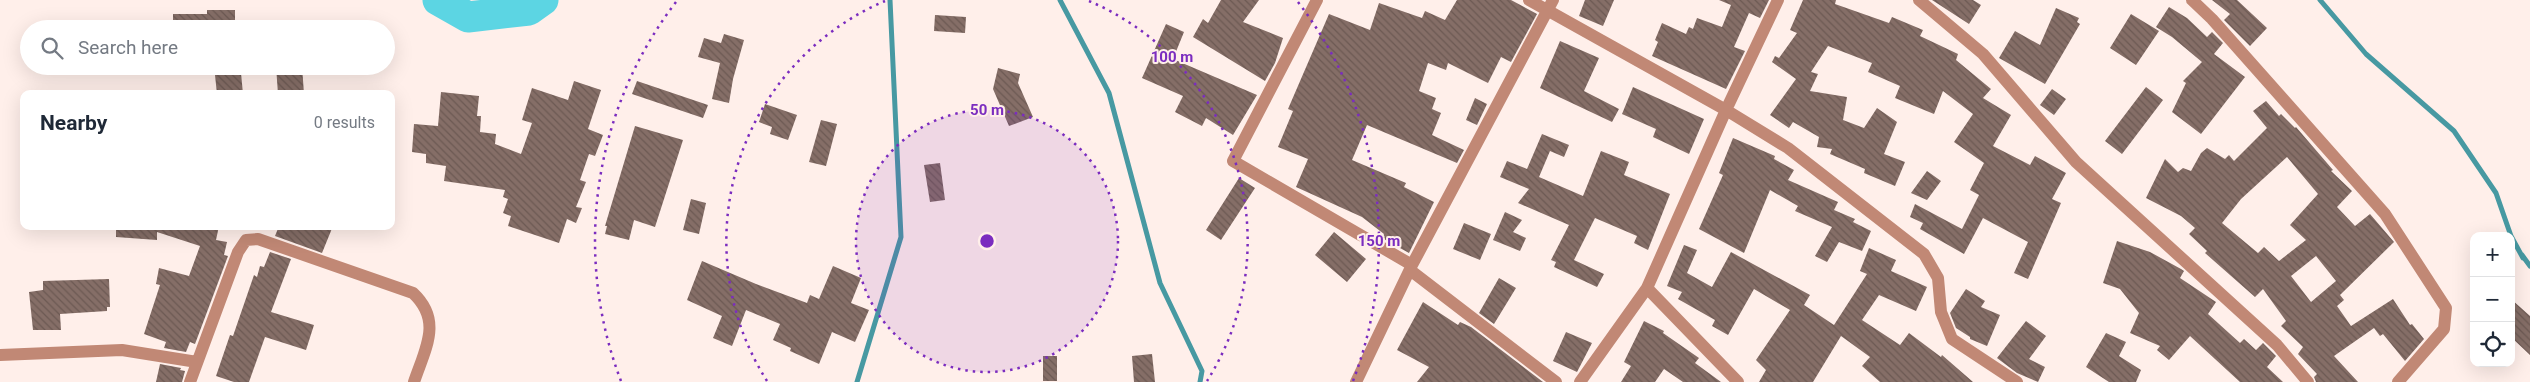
<!DOCTYPE html>
<html lang="en">
<head>
<meta charset="utf-8">
<style>
  :root { --surface:#fff; --page:#f6f6f7; --text:#1f2937; --muted:#747a83; --line:#e0e1e3 }
  body { margin:0; font-family:Roboto,sans-serif; background:var(--page); color:var(--text) }
  .controls { position:absolute; right:15px; bottom:15px; display:grid; overflow:hidden; border-radius:10px; box-shadow:0 5px 20px #0002 }
  .controls button { width:45px; height:45px; display:grid; place-items:center; padding:0; border:0; border-bottom:1px solid var(--line); background:var(--surface); color:var(--text); font:25px sans-serif }
  .list { margin:0; padding:0; list-style:none }
  h2 { display:flex; justify-content:space-between; align-items:center; height:65px; margin:0; padding:0 20px; font-size:21px }
  h2 small { font-size:16px; font-weight:400; color:var(--muted) }
  .icon { flex:none; width:28px; height:28px; fill:none; stroke:currentColor; stroke-width:2; stroke-linecap:round; stroke-linejoin:round }
  .map { position:relative; flex:none; width:2530px; height:382px; overflow:hidden }
  .search { position:absolute; background:var(--surface); box-shadow:0 5px 20px #0002; left:20px; top:20px; width:375px; height:55px; display:flex; align-items:center; gap:12px; box-sizing:border-box; padding:0 18px; border-radius:28px; color:var(--muted); font-size:19px }
  .panel { position:absolute; background:var(--surface); box-shadow:0 5px 20px #0002; left:20px; top:90px; width:375px; height:140px; border-radius:10px }
  .map>svg:first-child { display:block }
  .lines { fill:none; stroke-linecap:round; stroke-linejoin:round }
  .stream { stroke:#4799a2; stroke-width:5 }
  .river { stroke:#5cd5e3; stroke-width:31 }
  .building { fill:url(#building-back-hatch); fill-rule:evenodd }
  .minor { stroke:#c18875; stroke-width:12 }
  .ring { fill:none; stroke:#7b2cbf; stroke-width:2.5; stroke-dasharray:2.5 5 }
  .centre { fill:#7b2cbf; stroke:#ffefea; stroke-width:2.5 }
  .ring-label { font-size:15px; text-anchor:middle; font-weight:bold; fill:#7b2cbf; stroke:#ffefea; stroke-width:4; stroke-linejoin:round; paint-order:stroke }
</style>
</head>
<body>
<div class="map">
<svg width="2530" height="382" viewBox="0 0 2530 382">
  <defs>
    <pattern id="building-back-hatch" width="6" height="6" patternUnits="userSpaceOnUse" patternTransform="scale(1.25)"><rect width="6" height="6" fill="#856e67"/><path d="M-1 5l2 2M0 0l6 6M5-1l2 2" fill="none" stroke="#6c5953"/></pattern>
  </defs>
  <rect width="100%" height="100%" fill="#ffefea"/>
  <g class="lines">
    <path class="stream" d="M1060 0 1109 93 1160 283 1202 371 1200 382
      M2320 0 2366 54 2454 131 2496 193 2511 236
      M2511 236 2523 258
      M2522 255 2530 266
      M857 382 901 237 890 0"/>
    <path class="river" d="M438 0 468 17 529 10 543 0"/>
  </g>
  <path class="building" d="M1221 0H1259L1243 22 1283 38 1275 63 1265 81 1193 37 1203 19 1208 23Z
    M1457 0H1511L1537 14 1511 62 1501 57 1488 83 1448 63 1446 70 1428 63 1419 91 1436 98 1432 109 1441 113 1432 135 1464 150 1457 163 1367 125 1352 160 1406 183 1404 187 1434 202 1409 253 1382 238 1384 234 1362 217 1296 187 1308 159 1278 147 1293 111 1288 109 1329 14 1370 30 1379 3 1422 18 1425 11 1445 20Z
    M1585 0H1614L1603 26 1579 16Z
    M1719 0H1769L1760 18 1749 13 1734 47 1745 51 1726 89 1652 56 1658 42 1655 40 1662 23 1686 34 1689 27 1693 29 1697 18 1722 27 1731 5Z
    M1803 0H1836L1835 4 1889 23 1892 17 1923 30 1920 36 1958 54 1956 60 1991 89 1983 98 2011 115 1993 146 2030 165 2035 156 2066 173 2052 199 2061 203 2028 279 2014 273 2028 242 1983 218 1964 254 1920 229 1923 223 1910 217 1915 204 1962 229 1979 195 1970 190 1984 163 1954 142 1973 114 1943 91 1934 114 1895 98 1900 86 1868 72 1872 63 1828 46 1811 72 1818 74 1810 91 1847 97 1843 120 1864 128 1877 108 1897 122 1884 154 1905 162 1895 186 1864 173 1865 169 1830 154 1832 149 1817 147 1819 137 1793 122 1789 128 1770 115 1796 79 1772 62 1775 56 1779 58 1797 33 1790 30Z
    M1932 0H1973L1981 5 1969 24Z
    M2212 0H2237L2267 28 2250 46 2224 20 2230 14Z
    M2169 7 2187 18 2207 37 2212 32 2223 43 2214 54 2245 77 2201 134 2172 112 2186 83 2183 81 2202 62 2172 37 2156 27Z
    M2056 8 2079 18 2077 22 2080 24 2045 84 1999 58 2015 31 2040 45Z
    M207 10H235V29H173V14H207Z
    M2131 14 2159 31 2136 65 2110 48Z
    M935 15 966 17 965 33 934 31Z
    M1166 24 1184 32 1173 59 1257 95 1233 135 1206 118 1202 126 1175 112 1183 96 1142 78Z
    M724 34 744 40 733 79 729 103 712 99 720 63 698 57 704 38 721 43Z
    M1560 41 1599 58 1584 91 1619 109 1612 122 1540 88Z
    M276 66H302L304 94H278Z
    M998 68 1020 74 1018 83 1033 117 1009 126 993 89Z
    M241 73 243 94H217L215 75Z
    M574 81 601 90 588 129 603 135 595 156 589 154 580 180 586 182 576 207 582 208 576 223 567 219 559 243 508 226 511 216 503 213 508 199 503 197 505 190 444 181 446 166 426 163V154L412 152 414 124 438 126 441 92 479 96 477 116H481L480 132 496 134 495 144 521 154 532 123 522 120 532 88 568 100Z
    M637 81 708 105 703 118 632 94Z
    M1633 87 1704 119 1689 154 1653 137 1656 129 1622 114Z
    M2146 87 2163 100 2122 154 2105 141Z
    M2052 89 2066 99 2054 115 2040 105Z
    M1475 98 1487 104 1477 125 1466 120Z
    M2266 101 2279 116 2281 114 2295 128 2296 127 2333 170 2331 171 2352 191 2337 207 2355 226 2370 214 2394 242 2340 295 2344 300 2337 306 2351 326 2393 299 2410 325 2412 324 2424 339 2405 361 2383 334 2380 336 2374 328 2334 356 2358 382H2316L2314 377 2317 374 2298 354 2303 347 2281 326 2286 321 2263 289 2255 297 2205 253 2207 251 2189 234 2195 228 2181 216 2146 198 2165 159 2178 172 2183 168 2191 171 2201 153 2207 148 2225 159 2229 155 2234 161 2267 128 2253 111ZM2287 157 2318 194 2290 225 2306 240 2279 261 2264 247 2258 253 2222 223 2241 199ZM2316 256 2336 281 2311 302 2291 276Z
    M765 104 797 115 788 140 770 134 772 127 759 122Z
    M821 120 837 124 826 166 809 162Z
    M635 126 683 140 655 227 634 220 629 240 605 234 607 226H605Z
    M1542 134 1569 145 1564 157 1550 151 1539 177 1583 196 1601 151 1629 162 1624 175 1670 194 1648 250 1634 243 1637 236 1595 218 1574 260 1604 274 1597 287 1554 267 1556 262 1551 260 1569 225 1518 203 1529 189 1500 177 1507 161 1527 169Z
    M1733 138 1775 156 1774 159 1794 170 1788 180 1838 202 1834 210 1855 219 1853 222 1871 231 1862 251 1839 242 1827 262 1815 256 1832 227 1795 211 1798 206 1770 190 1744 253 1699 229 1723 175 1719 173Z
    M940 163 945 200 930 202 924 165Z
    M1927 171 1941 181 1927 200 1911 193Z
    M1239 178 1255 188 1221 240 1206 230Z
    M691 199 706 203 699 234 683 230Z
    M1505 212 1522 220 1513 232 1526 238 1520 251 1493 240Z
    M1464 223 1491 234 1480 260 1453 249Z
    M116 226H219L216 240 227 242 224 255 228 256 195 344 190 342 186 352 164 348 166 342 144 334 160 285 156 284 159 268 189 276 200 246 157 232V240L116 237Z
    M279 226H333L322 253 275 236Z
    M1334 232 1366 259 1347 282 1315 255Z
    M2117 241 2150 252 2181 269 2184 271 2180 278 2216 302 2208 314 2240 343 2244 339 2256 350 2263 343 2276 356 2267 367 2283 382H2240L2190 336 2169 360 2157 350 2160 346 2130 333 2139 313 2120 289 2103 283Z
    M1684 245 1697 250 1687 273 1712 287 1731 252 1810 295 1804 305 1834 325 1867 274 1860 271 1869 248 1896 260 1891 271 1927 287 1916 311 1879 295 1862 320 1900 345 1909 333 1941 357 1942 355 1973 382H1880L1862 366 1870 357 1841 336 1813 382H1759L1766 370 1756 360 1790 310 1754 289 1728 335 1712 326 1715 320 1678 299 1682 292 1667 286Z
    M270 252 291 259 271 312 314 325 306 350 265 337 249 382H234L216 376 230 335 233 336 254 275 257 277 260 266 264 267Z
    M702 261 756 284 807 303 810 295 819 299 833 266 861 278 851 303 869 310 855 342 832 332 819 364 790 351 791 348 773 340 780 324 746 310 732 346 713 338 722 316 687 300Z
    M1499 278 1516 288 1494 324 1479 313Z
    M109 279 110 307H107V311L60 314 61 330H33L29 292 43 290V281Z
    M1966 289 1985 301 1981 307 2000 315 1987 346 1970 339V337L1956 328 1950 313Z
    M2511 299 2530 316V355L2511 337Z
    M1423 302 1458 325 1460 322 1471 327 1543 382H1417L1429 367 1397 350Z
    M1644 321 1664 331 1663 333 1699 358 1695 363 1721 382H1683L1664 369 1655 382H1621L1631 366 1624 362Z
    M2026 321 2046 336 2029 359 2045 367 2038 382 2017 373 1997 358Z
    M1566 332 1592 343 1577 372 1553 361Z
    M2106 333 2126 342 2119 356 2141 370 2136 382H2109L2086 367Z
    M1152 354 1155 382H1134L1132 356Z
    M1043 356H1057V381H1043Z
    M160 364 181 368 180 370 185 371 182 382H156Z"/>
  <g class="lines">
    <path class="minor" d="M1317 0 1233 161 1412 265
      M1529 0 1726 110 1788 148 1924 254 1938 278 1941 312 1952 339 2017 382
      M1919 0 1983 54 2076 162 2277 345 2308 382
      M2192 0 2212 19 2385 214 2446 308 2444 329 2398 382
      M1410 270 1556 382
      M1647 288 1738 382
      M0 355 122 350 197 362
      M190 382 238 252 246 240 258 239 413 293C443 321 425 349 414 382
      M1356 382 1412 265 1553 0
      M1580 382 1647 288 1726 110 1778 0"/>
  </g>
  <circle cx="987" cy="241" r="131" fill="#7b2cbf" fill-opacity=".12"/>
  <g class="ring">
    <circle cx="987" cy="241" r="131"/>
    <path d="M767 381A261 261 0 0 1 885 1M1089 1A261 261 0 0 1 1207 381"/>
    <path d="M621 381A392 392 0 0 1 676 2M1298 2A392 392 0 0 1 1353 381"/>
  </g>
  <circle cx="987" cy="241" r="8" class="centre"/>
  <g class="ring-label">
    <text x="1172" y="62">100 m</text>
    <text x="987" y="115">50 m</text>
    <text x="1379" y="246">150 m</text>
  </g>
</svg>
<div class="controls">
<button>+</button>
<button>−</button>
<button><svg class="icon" aria-label="locate" viewBox="0 0 24 24"><circle cx="12" cy="12" r="6"/><path d="M12 2v4M12 18v4M2 12h4M18 12h4"/></svg></button>
</div>
<div class="search"><svg class="icon" aria-label="search" viewBox="0 0 24 24"><circle cx="10" cy="10" r="6"/><path d="M15 15l6 6"/></svg>Search here</div>
<section class="panel">
<h2>Nearby<small>0 results</small></h2>
<ul class="list">
</ul>
</section>
</div>
</body>
</html>
